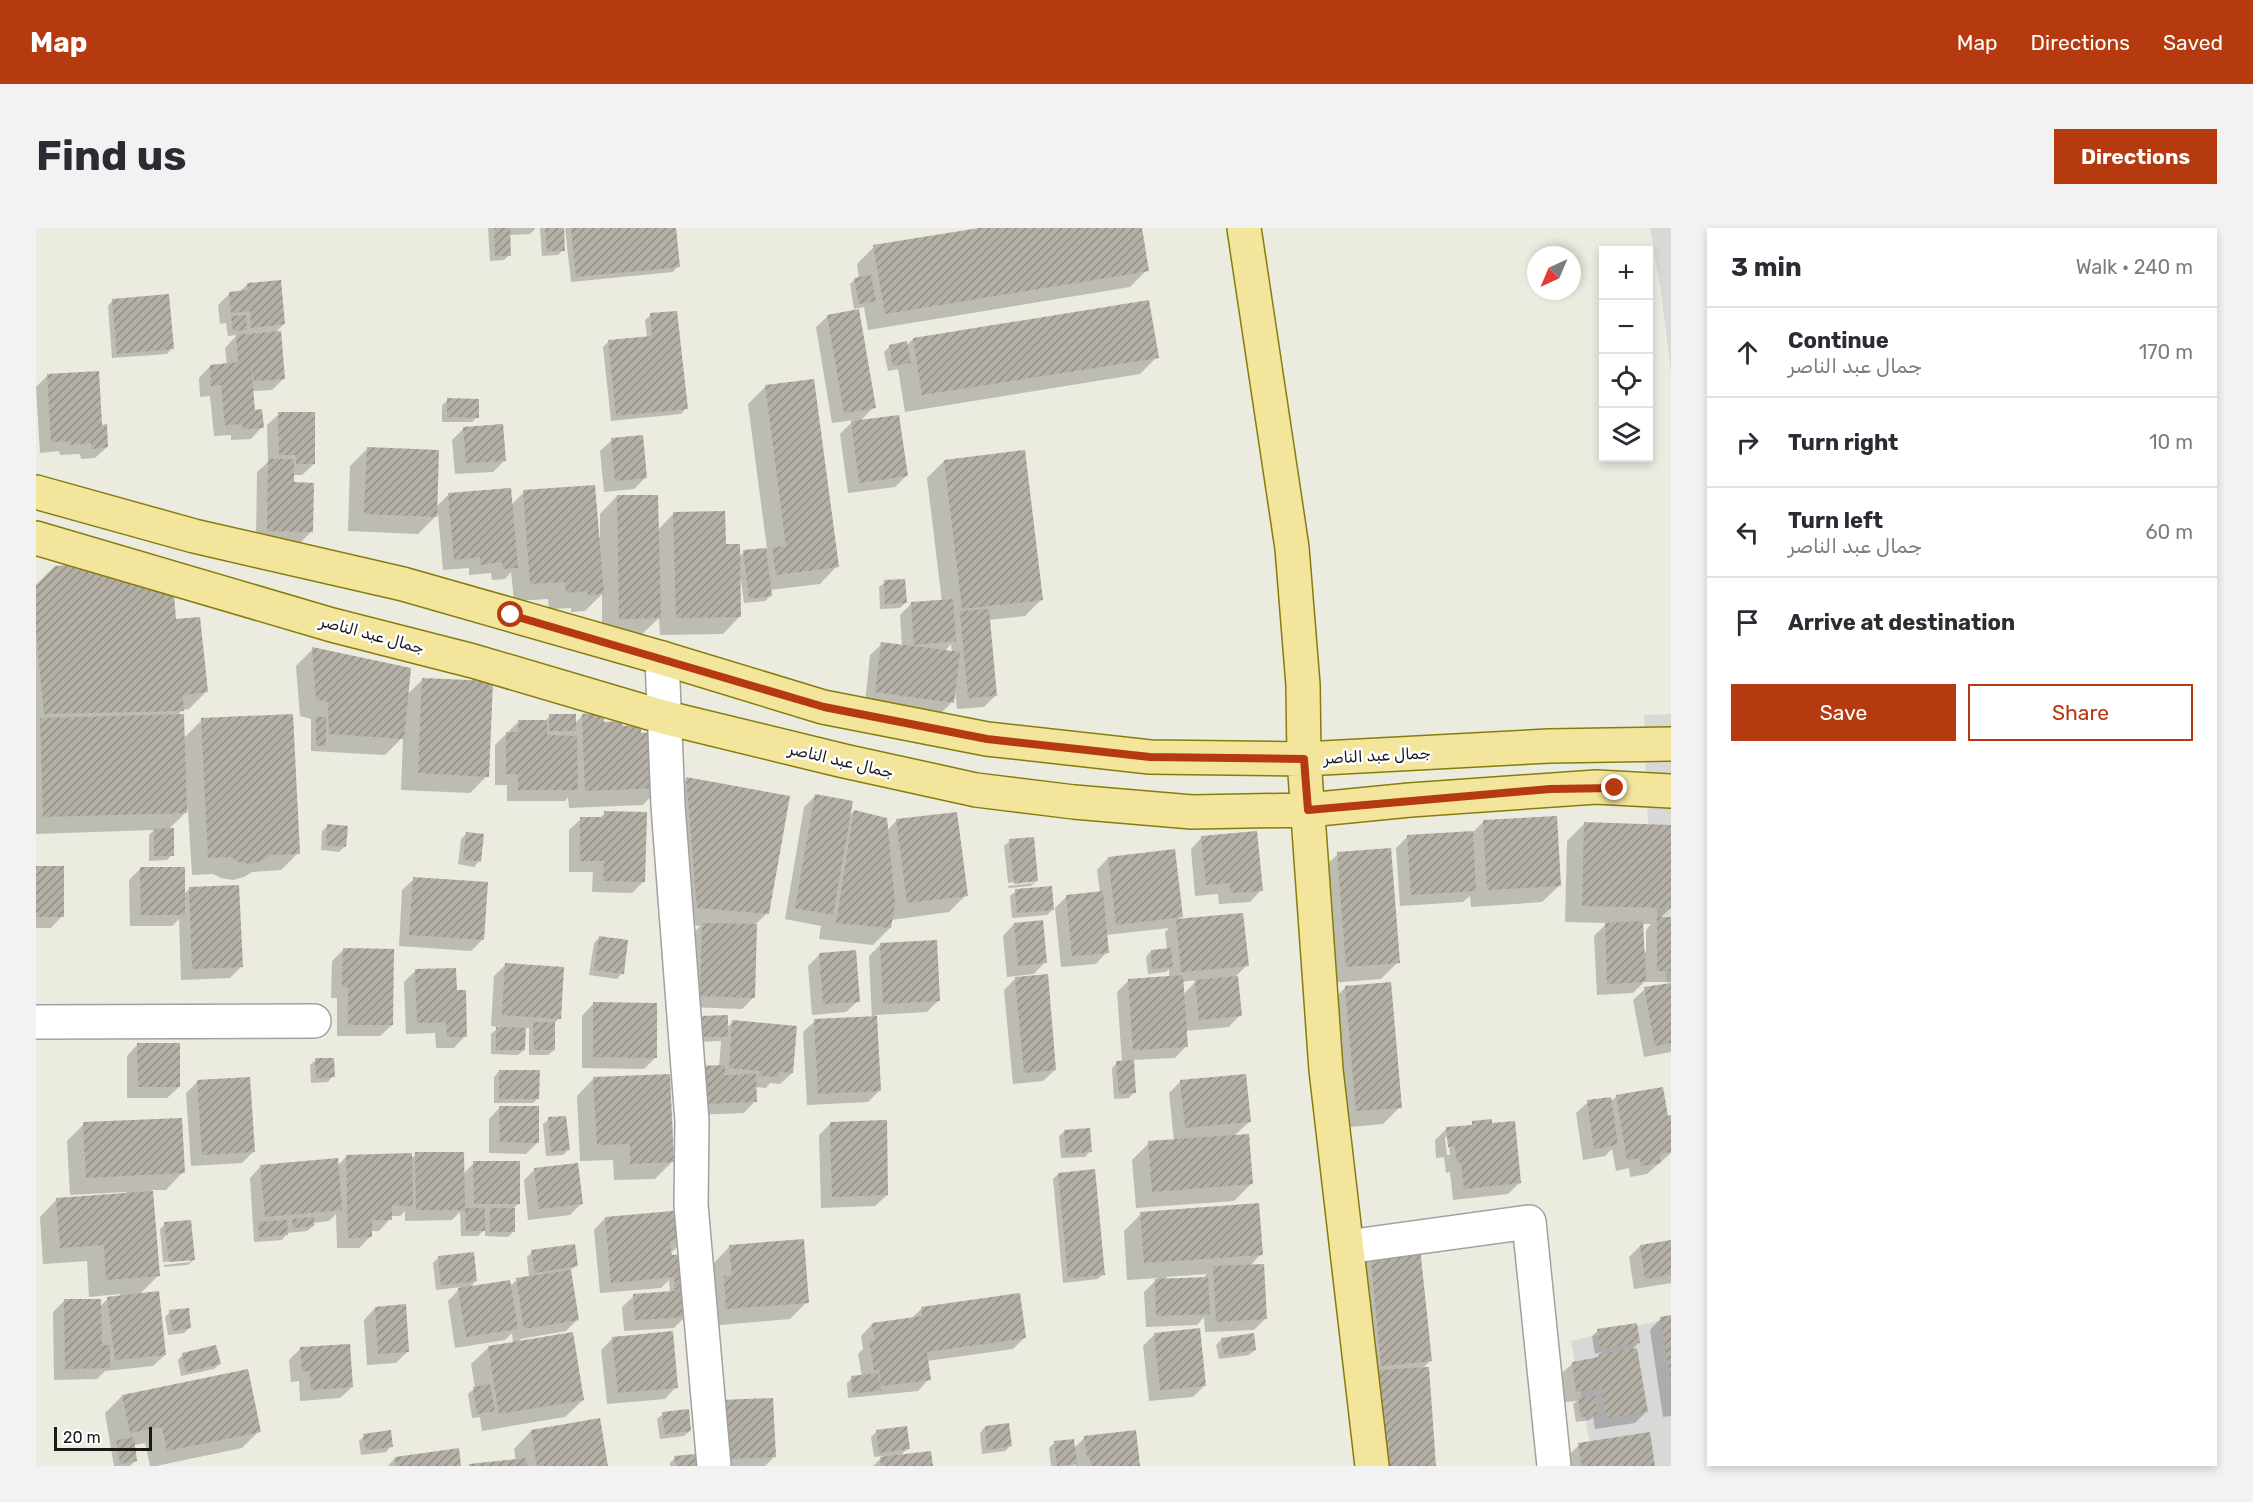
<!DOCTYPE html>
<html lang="en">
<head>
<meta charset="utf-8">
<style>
  :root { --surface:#fff; --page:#f2f2f3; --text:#2b2b33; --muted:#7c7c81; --line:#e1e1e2; --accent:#b63a0f }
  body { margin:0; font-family:Rubik,Cairo,sans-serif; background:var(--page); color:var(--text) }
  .controls { position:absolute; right:18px; top:18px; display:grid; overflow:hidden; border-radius:0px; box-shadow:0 3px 9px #0003 }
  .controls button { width:54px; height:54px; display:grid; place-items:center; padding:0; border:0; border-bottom:2px solid var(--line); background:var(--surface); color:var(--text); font:30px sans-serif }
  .compass { position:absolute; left:1491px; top:18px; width:54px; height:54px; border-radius:50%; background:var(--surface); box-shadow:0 3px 9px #0003; rotate:224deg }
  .scale { position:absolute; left:18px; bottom:15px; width:98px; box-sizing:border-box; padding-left:6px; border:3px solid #1a1a1a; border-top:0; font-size:16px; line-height:21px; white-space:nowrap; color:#1a1a1a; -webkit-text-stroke:4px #fff; paint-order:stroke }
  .stop { position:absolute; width:18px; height:18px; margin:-14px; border:4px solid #b63a0f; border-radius:50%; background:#fff }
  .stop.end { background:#b63a0f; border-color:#fff; box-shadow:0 2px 6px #0008 }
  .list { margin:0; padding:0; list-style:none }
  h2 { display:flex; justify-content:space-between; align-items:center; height:78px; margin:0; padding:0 24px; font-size:26px }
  h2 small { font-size:20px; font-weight:400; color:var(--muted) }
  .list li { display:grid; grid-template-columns:39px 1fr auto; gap:18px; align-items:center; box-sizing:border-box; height:90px; padding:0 24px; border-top:2px solid var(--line) }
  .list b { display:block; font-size:22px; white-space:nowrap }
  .list p { margin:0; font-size:20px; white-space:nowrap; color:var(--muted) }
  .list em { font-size:20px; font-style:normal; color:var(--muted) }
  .actions { display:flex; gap:12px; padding:18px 24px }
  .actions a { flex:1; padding:14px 0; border:2px solid var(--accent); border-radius:0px; text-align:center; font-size:21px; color:var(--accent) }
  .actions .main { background:var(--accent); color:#fff }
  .icon { flex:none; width:33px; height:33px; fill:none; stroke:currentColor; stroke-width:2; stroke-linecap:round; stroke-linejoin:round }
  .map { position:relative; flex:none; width:1635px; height:1238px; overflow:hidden; border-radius:0px }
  header { display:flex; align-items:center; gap:36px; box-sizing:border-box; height:84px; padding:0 30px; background:var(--accent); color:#fff }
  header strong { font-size:28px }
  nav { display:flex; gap:33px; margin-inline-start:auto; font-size:21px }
  .intro { display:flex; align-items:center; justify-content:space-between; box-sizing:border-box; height:144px; padding:0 36px }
  h1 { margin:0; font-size:42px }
  .button { padding:15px 27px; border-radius:0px; background:var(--accent); color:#fff; font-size:21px; font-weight:700 }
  main { display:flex; gap:36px; padding:0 36px }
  aside { flex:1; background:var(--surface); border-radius:0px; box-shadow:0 3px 9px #0003 }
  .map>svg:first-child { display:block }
  .residential { fill:#d8d8d7 }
  .shadow { fill:#0003; fill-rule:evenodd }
  .building { fill:url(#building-hatch) }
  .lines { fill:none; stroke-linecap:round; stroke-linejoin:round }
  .minor-casing { stroke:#a1a1a1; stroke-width:36 }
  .major-casing { stroke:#867d0b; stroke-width:36 }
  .minor { stroke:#fff; stroke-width:33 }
  .major { stroke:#f4e59d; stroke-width:33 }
  .route { stroke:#b63a0f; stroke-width:8 }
  .labels { text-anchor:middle; stroke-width:5; stroke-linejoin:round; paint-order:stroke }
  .street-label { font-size:16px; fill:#1a1a1a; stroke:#fff }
</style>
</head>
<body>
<header>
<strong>Map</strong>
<nav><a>Map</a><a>Directions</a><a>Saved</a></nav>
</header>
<div class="intro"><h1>Find us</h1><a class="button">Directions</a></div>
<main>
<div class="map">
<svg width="1635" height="1238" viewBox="0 0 1635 1238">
  <defs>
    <pattern id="building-hatch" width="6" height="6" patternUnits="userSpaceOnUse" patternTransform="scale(1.5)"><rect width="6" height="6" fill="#b4b0a6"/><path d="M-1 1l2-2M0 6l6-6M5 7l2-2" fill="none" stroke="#928e86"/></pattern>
  </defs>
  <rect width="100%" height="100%" fill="#ebebe0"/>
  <path class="residential" d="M1614 0H1635V145L1625 64Z
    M1635 486V785L1613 625 1608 487Z
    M1635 1090V1238H1558L1535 1113Z"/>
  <path class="shadow" d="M452 0H499V1L494 6 473 7V27L468 32 454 33Z
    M504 0H526L527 22 522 27 506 28Z
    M529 0H638L642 38 637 44 535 54Z
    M953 0H1104L1111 42 1094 59 832 102 828 79 818 81 814 56 819 51 823 50 821 36 838 19Z
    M212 56 248 96 239 105 248 150 236 162 216 163 218 183 226 199 215 211 195 212V207L178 208 174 168 164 169 163 150 174 138 191 137 189 120 201 107 192 108 190 95 184 96 182 77 194 65 203 64Z
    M77 72 136 120 131 126 76 130 72 78Z
    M615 87 650 180 645 186 575 193 567 119 573 113 611 110 609 92Z
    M792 88 838 179 824 193 870 248 859 259 812 265 804 206 818 192 796 195 780 99Z
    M877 111 1121 129 1104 146 869 184 862 141 852 143 848 124 854 118H870Z
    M11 148 65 198 71 219 59 230 45 231 44 226 24 227 23 223 4 225 0 159Z
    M730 158 801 338 784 356 733 362 734 368 729 373 708 375 705 352H703L704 388 687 406 624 407 623 390 606 406 566 407V366L549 383 535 384V380L513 381 512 371 478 373 475 344 469 351 456 352 455 345 433 347V340L407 342 402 286 382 306 312 303 314 238 332 220 400 279 412 267 475 277 488 264 564 310V286L581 268 622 302 638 285 703 329 708 324 731 321 712 176Z
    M412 172 441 189 436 194H406V177Z
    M243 186 278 236 266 247H256V256L275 304 264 315 220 314 221 244 232 234 231 197Z
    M428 200 469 232 457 244 419 246 416 212Z
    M576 212 610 249 598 261 568 264 564 223Z
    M908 233 1006 371 989 388 953 392 959 468 948 479 921 481 919 461 916 474 905 485 829 475 834 427 846 416 866 418 864 387 875 376 906 374 891 250ZM915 416 916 425 908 424Z
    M849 354 869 375 864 380 844 381 843 359Z
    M0 359 138 393 170 464 153 481 147 482 141 487 147 511 166 492 262 625 245 642 216 644 208 649 197 652 185 650 177 646 156 647 152 582 132 602 136 627 131 632 113 633V607L118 602 0 606Z
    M277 421 371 467 386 452 451 548 434 565 365 562 367 509 349 527 275 523V491L264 488 260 438Z
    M547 487 566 496 604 506 624 559 607 577 533 580 532 569 529 573H471V557H459V517L482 494H508L514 488 538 496Z
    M651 550 731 685 719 697 718 769 706 781 653 779 655 708 664 698 644 696 633 567Z
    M779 568 813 588 818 583 851 603 861 592 930 667 913 684 855 692 854 700 837 717 783 711 785 698 749 691 768 579Z
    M569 585 608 653 596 665 556 664 557 644H533V602L545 591H563Z
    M1447 594 1524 657 1506 674 1435 679 1434 668 1427 674 1364 678 1360 620 1372 608 1437 604Z
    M1548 596 1635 598V680L1624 690H1635V754H1608L1597 765 1561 767 1558 708 1571 695 1529 694 1531 613ZM1606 696H1615L1610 702V724H1607Z
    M292 598 308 619 303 624 285 622 286 603Z
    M431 605 443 633 438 639 422 636 425 611Z
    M1166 609 1225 662 1214 674 1183 676 1182 666 1159 668 1155 621Z
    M974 613 1001 652 995 658 973 660 972 658 997 655V652L972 655 968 618Z
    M1302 626 1362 734 1345 751 1294 755 1284 643Z
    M1072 630 1145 688 1141 692 1211 737 1198 750 1204 787 1193 799 1149 803 1150 818 1139 830 1096 832 1098 864 1093 870 1078 871 1076 840 1081 835 1086 834 1081 764 1092 753 1133 750V741L1130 744 1112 746 1110 729 1115 723 1131 722 1129 704 1133 700 1070 707 1071 724 1060 736 1025 739 1019 680 1031 668 1064 665 1061 642ZM1161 752 1147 767 1146 754Z
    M0 639 26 688 15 700H0Z
    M105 640 148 666 153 661 205 739 194 750 145 752 143 691 136 698H94L93 652Z
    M378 651 447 711 435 723 363 718 366 662Z
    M980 663 1017 681 1011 687 976 690 974 668Z
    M978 696 1009 734 998 746 971 749 967 708Z
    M564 709 586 745 581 751 553 747 558 715Z
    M844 717 902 773 891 784 840 787 844 862 832 874 771 877 767 804 779 793 836 790 833 728Z
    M308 721 356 797 344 808H301V770H295L296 733Z
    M784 726 822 773 810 784 776 787 772 738Z
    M469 737 524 790 517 796 518 822 512 827H493V800H488V822L482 827 455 826V806L463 799 455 798 458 748Z
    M380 742 419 764 429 808 418 820H400L399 805 370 806 368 754Z
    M982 748 1019 842 1007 853 977 856 968 762Z
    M1635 756V824L1608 829 1597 772 1609 761Z
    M1310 759 1364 879 1347 896 1303 900 1292 776Z
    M557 776 620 829 608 841 546 840V788Z
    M666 790 690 800 697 794 756 845 744 856 734 855 730 860 719 859V873L708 885 657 887 683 839 685 813 661 814V795Z
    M102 816 143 859 131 870H91V828Z
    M280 832 297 848 292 854 275 855 274 837Z
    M463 843 502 870 497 875H458V849Z
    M558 850 636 934 619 951 578 952 577 932 544 933 541 868Z
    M1145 853 1213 894 1198 908 1215 956 1198 973 1100 980 1096 932 1113 915 1138 913 1133 865Z
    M161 854 218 923 206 935 155 938 150 865Z
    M1581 868 1630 889H1635V925L1611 946 1594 949 1593 940 1580 943 1576 921 1569 928 1547 932 1540 885 1552 874H1574Z
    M464 879 502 914 490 926 453 925V891Z
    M513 891 532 922 527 927 510 928 507 896Z
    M1437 895 1484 954 1472 966 1417 972 1414 944 1410 945 1408 929 1400 930 1399 912 1410 901 1433 899ZM1409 909H1412L1414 927H1411Z
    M48 896 147 944 130 962H116L122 1048 103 1067 129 1127 117 1138 69 1143 61 1151 18 1152 17 1084 29 1072 64 1079 72 1070 84 1069V1066L53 1069 51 1033 7 1036 4 989 21 971 91 967 90 964 34 967 31 913Z
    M794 896 851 967 839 978 785 980 783 907Z
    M1029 903 1054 923 1049 929 1025 930 1023 908Z
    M380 926 427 946 438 935 483 975 477 981V1004L472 1009 449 1008V1001L442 1008H425L424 984 416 992 369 993V983L364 988H354V991L343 1003H334V1009L323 1020H301L300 986 293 993 277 995V998L271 1003 251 1005 246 1012 218 1014 214 950 225 938H301L311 928 375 931Z
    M499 941 545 976 534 987 492 992 488 952Z
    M1022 946 1067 1046 1062 1051 1027 1055 1017 951Z
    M1105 986 1225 1026 1214 1038 1229 1091 1218 1102 1169 1104 1168 1089 1161 1097 1110 1099 1108 1064 1122 1050 1091 1052 1088 1003ZM1171 1046 1166 1051 1131 1052 1130 1049Z
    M569 990 649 1011 637 1023H634L635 1031 650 1028V1088L638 1100 588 1103 586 1079 598 1068 634 1065 633 1052 625 1060 564 1065 558 1002Z
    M129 996 158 1031 152 1037 128 1039V1037L154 1034V1031L127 1034 124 1001Z
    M1635 1013V1055L1598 1061 1593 1029 1604 1018Z
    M694 1018 771 1074 754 1091 673 1098 671 1067 679 1059 677 1036Z
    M496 1024 541 1037 533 1043 541 1092 530 1103 484 1111 485 1114 547 1172 529 1189 446 1203 444 1189 436 1190 432 1166 439 1160 435 1136 453 1119 477 1115 476 1105 469 1112 419 1120 412 1073 425 1059 400 1062 397 1035 403 1029 440 1053 433 1060 473 1059 481 1052 493 1050 491 1029Z
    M1334 1026 1394 1133 1386 1141 1399 1238H1332L1317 1043Z
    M339 1080 372 1123 360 1135 331 1137 328 1092Z
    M886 1080 989 1109 977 1121 891 1133 893 1151 882 1163 812 1170 811 1155 816 1150 826 1149 822 1126 827 1121 825 1108 836 1096 875 1091Z
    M134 1084 154 1099 148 1105 132 1107 129 1089Z
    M1635 1089V1188L1627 1189 1614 1102 1625 1090Z
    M1562 1103 1603 1114 1595 1123 1610 1184 1599 1195 1559 1201 1557 1189 1554 1192 1540 1194 1537 1176 1541 1173 1529 1174 1525 1146 1537 1135 1559 1131 1566 1124 1559 1126 1556 1108Z
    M1119 1106 1169 1157 1157 1169 1113 1173 1107 1118Z
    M577 1110 640 1159 629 1171 571 1176 565 1122Z
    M1186 1111 1219 1122 1213 1127 1183 1131 1180 1117Z
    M265 1120 316 1159 304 1170 264 1173 263 1153 255 1154 253 1132Z
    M147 1126 183 1136 178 1141 145 1148 142 1132Z
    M86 1168 223 1203 206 1220 120 1238H114L109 1215 98 1217 100 1232 94 1238H78L69 1185Z
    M673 1185 739 1228 729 1238H676Z
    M627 1186 654 1203 648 1208 624 1211 621 1191Z
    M949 1199 974 1218 969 1223 946 1226 944 1205Z
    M495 1203 570 1238H435L480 1233 478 1221Z
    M841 1203 872 1220 864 1228 895 1238H837L847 1228 838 1229 835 1209Z
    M328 1208 355 1218 350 1224 325 1227 323 1213Z
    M1049 1209 1102 1238H1039V1236L1037 1238H1015L1013 1220 1018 1215 1038 1220Z
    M1543 1217 1618 1238H1526V1234Z
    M359 1230 424 1238H352Z
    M639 1230 661 1238H634V1235Z"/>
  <path class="building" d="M458 0H474L475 28H459Z
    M509 0H528L529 23H511Z
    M535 0H640L644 39 540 49Z
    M943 0H1106L1113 43 849 86 837 17Z
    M835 47 840 73 823 76 818 50Z
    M245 52 249 96 215 100 214 83 195 85 193 64 212 62 211 55Z
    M133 66 138 121 81 126 76 71Z
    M1113 72 1123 130 886 167 877 110Z
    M823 81 840 180 808 185 791 87Z
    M641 83 652 181 580 188 572 112 616 108 614 85Z
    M210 87 211 102 197 103 195 88Z
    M245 103 249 151 218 153 215 137 219 182 226 181 228 200 207 201 206 196 189 197 185 157 175 158 174 137 202 134 200 107Z
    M871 113 875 135 857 138 853 117Z
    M63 143 66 197 71 196 72 219 56 221 55 215 34 217V213L15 214 11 146Z
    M778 151 803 339 740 347 736 319 750 318 729 157Z
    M411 170 443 171V190L411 189Z
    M242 184H279V236H260V227H243Z
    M863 187 872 248 823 255 815 193Z
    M467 196 470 233 430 235 427 199Z
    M607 207 611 250 579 253 575 210Z
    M331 219 403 222 401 289 328 286Z
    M989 222 1007 372 926 381 908 232Z
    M232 231H258V254L278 255 277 304 231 303Z
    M559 257 568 366 552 367 551 363 530 365 529 354 494 356 487 262Z
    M475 260 482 340 467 341 466 334 444 337V329L418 332 412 265Z
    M581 267H622L625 390 583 391Z
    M689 283 690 316H704L705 389 640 390 637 284Z
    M730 320 736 368 713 371 707 322Z
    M36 337 138 367 140 391 164 389 172 464 147 467 148 483 8 486 0 405V357L19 338Z
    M869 351 871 375 849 376 848 352Z
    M917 371 920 413 878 417 875 374Z
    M953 381 961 468 932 470 924 383Z
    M845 414 924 424 918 475 839 464Z
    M276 419 375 440 368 511 293 506 292 474 280 471Z
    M386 450 457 453 453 549 382 545Z
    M568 485V494L586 493 587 498 605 497V505L623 504 626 560 549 563 546 486Z
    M148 486 151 585 7 589 4 490Z
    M257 486 264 626 235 627 227 632 215 636 203 634 195 629 172 630 165 490Z
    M513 486H540V503H513Z
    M280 489H290V518H280Z
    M482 492H511V507L541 508 542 562H482V546H470V504H482Z
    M650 549 754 568 733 686 661 680Z
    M779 566 817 573 797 687 759 680Z
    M818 582 851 590 859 675 855 700 800 695Z
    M568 583 611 584 609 654 567 653 568 633H544V589H568Z
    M921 584 932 668 871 675 860 591Z
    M1521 588 1525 658 1451 662 1447 592Z
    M1548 594 1635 597V680L1546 678Z
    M291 596 312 598 310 619 290 617Z
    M138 600V628H118V601Z
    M1221 603 1227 663 1195 665 1193 655 1170 657 1165 608Z
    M1437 603 1440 663 1375 667 1371 607Z
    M430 604 448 606 445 634 427 631Z
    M998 609 1002 653 978 656 973 611Z
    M1355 620 1364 735 1310 739 1301 624Z
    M1139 621 1147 689 1080 697 1072 629Z
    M0 638H28V689H0Z
    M104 639H149V687H105Z
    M377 649 452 654 448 712 373 707Z
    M203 657 207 739 156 741 153 659Z
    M1016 658 1018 682 981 685 979 661Z
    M1067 663 1073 725 1036 728 1030 667Z
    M1207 685 1213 738 1145 744 1140 691Z
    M1621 689H1635V743H1621Z
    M1007 692 1011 735 982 738 978 695Z
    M1607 693 1610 754 1571 756 1569 695Z
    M666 695 721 696 719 770 664 768Z
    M563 708 592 712 588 746 558 742Z
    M901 712 904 773 847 776 844 715Z
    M307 720 358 721 357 797H312V759H306Z
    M1135 720 1137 739 1116 741 1115 722Z
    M820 722 824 774 787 776 783 725Z
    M469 735 528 739 525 791 466 787Z
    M420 740 421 762H430L431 809H411L410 794 381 795 379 741Z
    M1012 746 1020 842 988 845 979 749Z
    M1147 747 1152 819 1097 822 1092 751Z
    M1202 748 1206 788 1163 792 1159 752Z
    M1355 754 1366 880 1320 883 1309 758Z
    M1635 755V815L1619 818 1608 759Z
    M557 774 621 775V830L557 829Z
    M692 787V809H666L665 788Z
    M841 788 845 863 782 866 778 791Z
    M696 792 761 798 757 845 743 844V849L723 848 724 843 693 840Z
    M497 794H519V822H498Z
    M460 799 490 800 489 822H460Z
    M101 815H144V859H102Z
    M279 830H298L299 849 280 850Z
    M1098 832 1100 865 1083 866 1080 833Z
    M689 837V847L720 846 721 874 668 876 662 838Z
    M463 842H504L503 871H463Z
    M634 846 638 934 594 936V916L561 917 557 849Z
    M1210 846 1215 894 1149 900 1144 852Z
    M214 849 219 924 166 927 161 852Z
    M1627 859 1632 888 1635 887V924L1623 926 1625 935 1605 938 1604 930 1591 932 1580 867Z
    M1575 869 1582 917 1558 921 1551 872Z
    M463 878H503V915L464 914Z
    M530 888 534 922 515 924 512 889Z
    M146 890 149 945 50 950 47 894Z
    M1456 891V895L1479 893 1485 955 1428 961 1425 934H1421L1419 918 1412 919 1410 899 1436 897V893Z
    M851 892 852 967 796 969 794 894Z
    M1054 900 1056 924 1030 926 1028 902Z
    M1213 906 1217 956 1116 964 1112 913Z
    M379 924H428L429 982H380Z
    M376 925 377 978 356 977V992H336V1009L312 1010 310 927Z
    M302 930 306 982 229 989 224 937Z
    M437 933H484V976H438Z
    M542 935 547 976 503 981 498 940Z
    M1059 941 1069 1047 1032 1050 1022 945Z
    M117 963 124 1048 70 1052 68 1017 24 1020 20 970Z
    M1223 975 1227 1027 1108 1035 1104 984Z
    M429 980H449V1003H430Z
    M454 980H479V1004H454Z
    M648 982 650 1012 634 1013 636 1027 651 1026 654 1061 639 1062 638 1049 575 1055 569 989Z
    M278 989V998L257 1000 256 991Z
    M155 992 159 1032 133 1034 128 994Z
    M251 992 252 1007 223 1009 222 994Z
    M768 1011 773 1075 690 1081 688 1048H696L693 1017Z
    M1635 1012V1047L1609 1051 1604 1017Z
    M539 1016 542 1038 499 1045 495 1022Z
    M1384 1020 1396 1133 1345 1138 1334 1024Z
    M438 1024 441 1053 405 1057 402 1028Z
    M1228 1036 1231 1091 1180 1094 1177 1038Z
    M535 1042 543 1092 488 1101 480 1050Z
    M1172 1049 1174 1086 1120 1088 1119 1051Z
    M474 1052 482 1101 430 1109 422 1060Z
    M650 1062 652 1089 599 1092 597 1066Z
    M123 1063 130 1127 79 1132 71 1069Z
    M984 1065 990 1110 891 1124 895 1152 845 1158 843 1142H838L833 1113 839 1112 836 1095 886 1088 885 1079Z
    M28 1071H65L66 1117H74V1140L29 1141Z
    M370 1076 373 1124 342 1126 339 1079Z
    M153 1080 155 1100 137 1103 133 1082Z
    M1635 1087V1149H1634L1624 1089Z
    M1601 1095 1604 1115 1564 1121 1561 1101Z
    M1164 1100 1170 1158 1124 1162 1118 1105Z
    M637 1103 642 1160 582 1165 576 1109Z
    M537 1104 548 1172 463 1186 452 1118Z
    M1218 1105 1220 1122 1188 1127 1185 1110Z
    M314 1116 317 1159 275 1162 274 1143H266L264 1119Z
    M180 1117 185 1136 150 1144 146 1125Z
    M1601 1120 1612 1184 1570 1190 1566 1160 1540 1164 1536 1134 1563 1129V1126Z
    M1393 1139 1400 1238H1350L1343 1142Z
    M212 1141 225 1204 131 1223 126 1199 94 1205 86 1167Z
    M842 1145 845 1162 817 1166 815 1148Z
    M454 1156 459 1183 441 1186 437 1159Z
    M1559 1167 1561 1187 1545 1189 1542 1170Z
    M737 1170 740 1229 687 1231 684 1172Z
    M653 1181 655 1203 629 1206 626 1184Z
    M564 1190 572 1238H501L495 1202Z
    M973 1195 976 1218 951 1222 949 1198Z
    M871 1198 874 1221 843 1225 840 1202Z
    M355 1202 357 1219 330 1222 327 1206Z
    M1100 1202 1104 1238H1055L1054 1229H1051L1048 1208Z
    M1614 1204 1619 1238H1546L1542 1215Z
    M98 1209 101 1233 84 1236 80 1212Z
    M1038 1211 1041 1236 1021 1238 1018 1213Z
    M423 1220 425 1238H360L359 1229Z
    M895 1223 897 1238H845L844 1229Z
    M660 1226 662 1238H640L638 1228Z
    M490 1230 491 1238H433V1236Z"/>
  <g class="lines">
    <defs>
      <path id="minor" d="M626 430 632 578 656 893 655 977 678 1238
        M0 794 278 793
        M1311 1019 1493 994 1518 1238"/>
      <path id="major" d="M1208 0 1256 320 1267 457 1268 531 1290 842 1336 1238
        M0 264 158 308 367 356 626 430 787 479 951 511 1114 529 1268 531 1513 518 1635 516
        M0 310 296 397 437 433 627 489 808 533 940 562 1038 574 1156 584 1272 582 1374 572 1560 559 1635 563"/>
    </defs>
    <use href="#minor" class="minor-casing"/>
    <use href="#major" class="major-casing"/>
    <use href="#minor" class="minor"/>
    <use href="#major" class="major"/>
  </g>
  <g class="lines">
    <path class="route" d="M475 387 788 479 951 511 1114 529 1268 531 1272 582 1514 561 1579 560"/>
  </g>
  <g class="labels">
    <g class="street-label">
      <text transform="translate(336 406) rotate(15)" y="6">جمال عبد الناصر</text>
      <text transform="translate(1341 527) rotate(-3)" y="6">جمال عبد الناصر</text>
      <text transform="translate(805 532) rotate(13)" y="6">جمال عبد الناصر</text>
    </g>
  </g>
</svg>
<div class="controls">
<button>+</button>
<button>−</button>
<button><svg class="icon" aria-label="locate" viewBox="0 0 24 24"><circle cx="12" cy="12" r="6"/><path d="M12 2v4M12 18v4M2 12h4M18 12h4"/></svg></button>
<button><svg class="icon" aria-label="layers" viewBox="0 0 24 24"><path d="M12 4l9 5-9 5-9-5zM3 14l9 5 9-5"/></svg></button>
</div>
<svg class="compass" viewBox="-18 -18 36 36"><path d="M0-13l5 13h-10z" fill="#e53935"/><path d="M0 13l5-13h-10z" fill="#7c7c81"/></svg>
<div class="scale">20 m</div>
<div class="stop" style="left:475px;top:387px"></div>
<div class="stop end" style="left:1579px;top:560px"></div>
</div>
<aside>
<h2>3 min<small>Walk · 240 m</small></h2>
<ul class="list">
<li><svg class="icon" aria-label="ahead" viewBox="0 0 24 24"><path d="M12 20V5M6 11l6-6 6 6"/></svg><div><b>Continue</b><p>جمال عبد الناصر</p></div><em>170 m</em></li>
<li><svg class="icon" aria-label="right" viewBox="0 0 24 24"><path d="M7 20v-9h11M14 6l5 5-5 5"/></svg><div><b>Turn right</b></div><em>10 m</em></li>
<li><svg class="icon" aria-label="left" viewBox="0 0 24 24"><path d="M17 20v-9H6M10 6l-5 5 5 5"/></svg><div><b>Turn left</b><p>جمال عبد الناصر</p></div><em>60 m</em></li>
<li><svg class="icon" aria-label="arrive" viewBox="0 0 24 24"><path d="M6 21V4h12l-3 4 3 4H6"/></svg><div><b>Arrive at destination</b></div></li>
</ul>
<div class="actions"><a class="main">Save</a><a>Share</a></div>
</aside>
</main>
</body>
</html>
